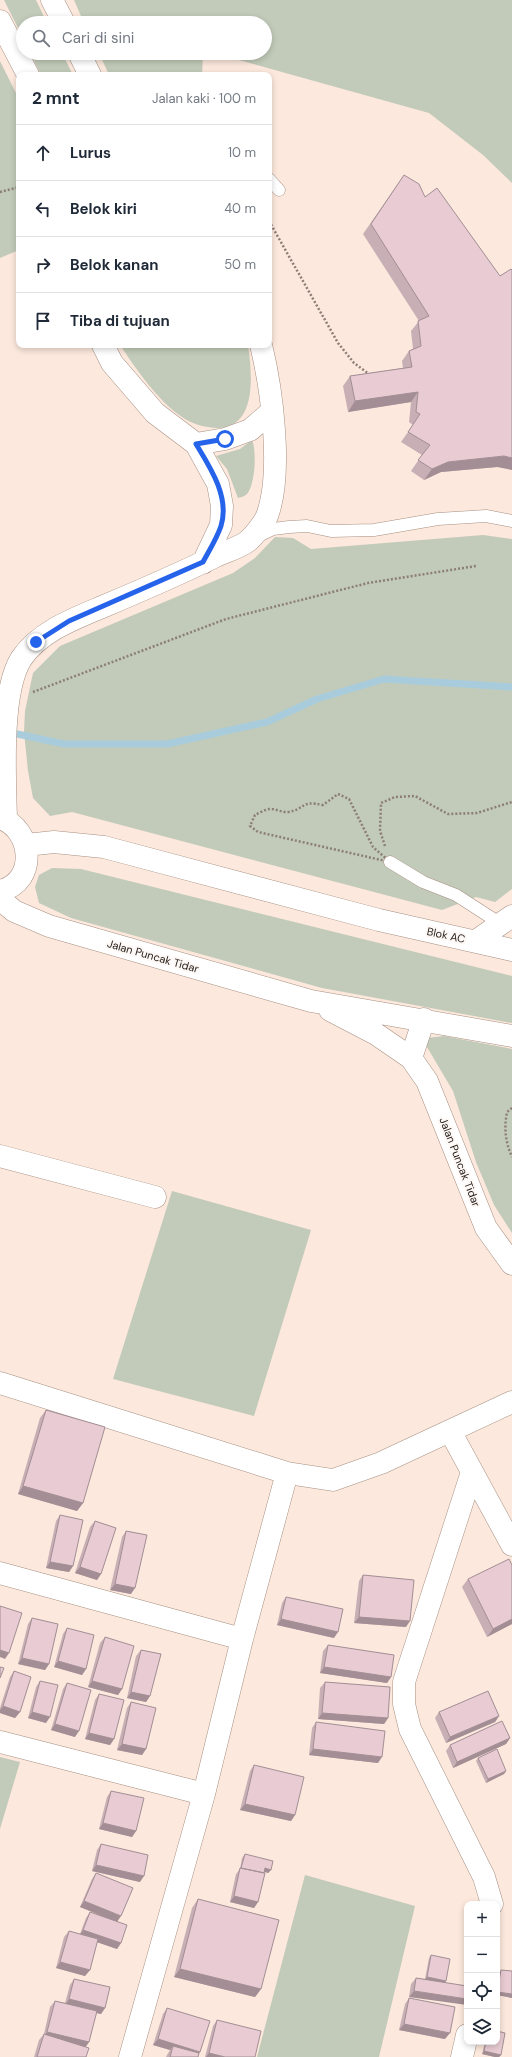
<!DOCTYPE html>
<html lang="id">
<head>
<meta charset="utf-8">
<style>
  :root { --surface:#fff; --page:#f2f2f3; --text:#1f2937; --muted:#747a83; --line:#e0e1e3 }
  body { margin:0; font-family:"DM Sans",sans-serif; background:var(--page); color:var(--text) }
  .controls { position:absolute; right:12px; bottom:12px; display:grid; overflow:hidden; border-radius:8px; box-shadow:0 2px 6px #0003 }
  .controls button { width:36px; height:36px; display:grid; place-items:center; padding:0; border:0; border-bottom:1px solid var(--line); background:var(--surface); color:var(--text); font:20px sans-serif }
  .stop { position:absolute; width:12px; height:12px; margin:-9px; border:3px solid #2563eb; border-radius:50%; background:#fff }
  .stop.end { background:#2563eb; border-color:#fff; box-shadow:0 1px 4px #0008 }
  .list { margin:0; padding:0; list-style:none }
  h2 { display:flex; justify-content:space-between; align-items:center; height:52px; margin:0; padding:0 16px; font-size:17px }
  h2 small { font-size:13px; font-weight:400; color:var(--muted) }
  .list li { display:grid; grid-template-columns:26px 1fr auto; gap:12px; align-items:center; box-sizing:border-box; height:56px; padding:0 16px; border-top:1px solid var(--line) }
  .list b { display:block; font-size:15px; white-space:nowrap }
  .list em { font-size:13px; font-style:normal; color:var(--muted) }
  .icon { flex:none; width:22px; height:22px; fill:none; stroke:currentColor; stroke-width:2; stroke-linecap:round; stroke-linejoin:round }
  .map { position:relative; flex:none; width:512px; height:2057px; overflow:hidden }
  .search { position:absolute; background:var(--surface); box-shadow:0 2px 6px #0003; left:16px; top:16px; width:256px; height:44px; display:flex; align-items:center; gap:10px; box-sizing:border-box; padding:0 14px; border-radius:22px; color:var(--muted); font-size:15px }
  .panel { position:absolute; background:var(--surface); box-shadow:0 2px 6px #0003; left:16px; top:72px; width:256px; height:276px; border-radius:8px }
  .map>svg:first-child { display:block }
  .green { fill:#c2cbb9 }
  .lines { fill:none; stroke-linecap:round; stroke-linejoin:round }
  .stream { stroke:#a9ccdd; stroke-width:7 }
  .service-casing { stroke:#a79083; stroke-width:13 }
  .minor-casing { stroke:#a79083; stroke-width:23 }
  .path { stroke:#8c7e76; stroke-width:2.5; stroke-dasharray:2 2; stroke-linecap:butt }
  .service { stroke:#fff; stroke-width:12 }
  .minor { stroke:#fff; stroke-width:22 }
  .wall { fill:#c8afb5 }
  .shaded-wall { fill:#a28e94 }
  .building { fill:#e8cbd3; stroke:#a28e94 }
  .route { stroke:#2563eb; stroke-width:5 }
  .labels { text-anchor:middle; stroke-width:4; stroke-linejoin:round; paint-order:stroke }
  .street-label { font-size:11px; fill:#211914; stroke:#fdf8f5 }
</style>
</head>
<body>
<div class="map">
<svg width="512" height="2057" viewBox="0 0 512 2057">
  <rect width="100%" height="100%" fill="#fce8dc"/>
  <path class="green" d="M4 0H36L47 23H23V38Z
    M74 0H512V183L483 155 429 113 214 53H265V23H84Z
    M30 53H62L73 75H41Z
    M99 53H203L202 75H109Z
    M0 61 19 99V250L0 258Z
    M120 345H248C252 373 258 429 216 428 203 427 192 424 182 417 158 401 136 369 120 345Z
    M252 440C257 451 255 485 247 494 245 496 242 497 238 498L227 469 216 456 240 449Z
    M483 535 512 539V889L495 902 476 897 442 910 72 812 50 816 33 798 28 771 24 732 25 711 33 673 60 646 233 573 255 558 275 537 293 538 311 549Z
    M52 868 81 869 512 976V1023L322 988 71 918 39 903 35 887 39 875Z
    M444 1036 512 1049V1233L494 1205 476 1162 453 1091 427 1047V1038Z
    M172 1191 311 1230 254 1416 113 1379Z
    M0 1757 20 1762 0 1829Z
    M305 1875 415 1906 379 2057H257Z"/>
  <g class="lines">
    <path class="stream" d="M8 732 64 744H167L267 722 317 699 384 679 512 687"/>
    <defs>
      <path id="service" d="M269 179 279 190
        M258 536 273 529 289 527 307 526 331 531 374 530 438 519 486 516 512 521
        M390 862 423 882 456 895 501 924"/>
      <path id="minor" d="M52 0 64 23
        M0 21 28 75
        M79 53 90 75
        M103 345 112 363 155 413 196 444 218 484 222 506 221 525 203 563
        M196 444 225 439 250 430 271 412
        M0 818C33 829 38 882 0 891
        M6 819C5 778 0 693 21 659 39 632 73 619 102 607 140 591 177 575 214 557 224 552 239 548 248 541 254 536 264 523 267 516 283 473 272 390 261 345
        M26 845 54 842 104 847 379 920 512 950
        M0 899 14 911 49 926 311 1001 512 1036
        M476 941 512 916
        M330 1010 376 1034 411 1058 427 1081 486 1228 512 1264
        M411 1058 424 1019
        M0 1156 155 1197
        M0 1383 287 1473
        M450 1431 512 1545
        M472 1472 404 1682V1704L410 1729 484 1877 492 1904
        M0 1573 242 1639
        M0 1742 204 1794 130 2057
        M204 1794 242 1639 287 1473 333 1480 381 1463 512 1402
        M462 2057 467 2035"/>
    </defs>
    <use href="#service" class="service-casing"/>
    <use href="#minor" class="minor-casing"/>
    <path class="path" d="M0 192 19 187
      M269 221 338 343 354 363 369 374
      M33 692 226 619 368 583 476 566
      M338 794 349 799 373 847 390 862 258 832 250 826 255 815C259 813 264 810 269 809 275 808 282 813 288 812 306 809 300 800 323 805Z
      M385 846 380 831 381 803 395 797 415 796 448 814 477 813 512 802
      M512 1108 507 1112C504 1128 505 1141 512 1157"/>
    <use href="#service" class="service"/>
    <use href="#minor" class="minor"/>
  </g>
  <path class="wall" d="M404 175 497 467 441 472 424 480 411 471 422 455 401 442 413 425 409 422 411 402 348 412 343 386 350 376 403 368 402 361 409 351 413 349 411 331 419 321 363 234Z
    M46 1410 83 1503 77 1511 18 1494 40 1418Z
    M60 1515 73 1566 69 1572 46 1568 56 1521Z
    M95 1521 101 1574 97 1580 75 1573 90 1527Z
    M126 1531 131 1594 110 1590 122 1537Z
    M363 1575 406 1627 354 1623 359 1581Z
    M468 1579 512 1624 487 1637 462 1587Z
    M286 1597 334 1638 277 1625 282 1603Z
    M32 1618 49 1664 45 1670 18 1664 28 1624Z
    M67 1628 86 1669 82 1675 54 1667 63 1634Z
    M105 1637 122 1689 118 1695 88 1687 100 1643Z
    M328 1645 391 1677 387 1683 320 1673 323 1651Z
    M141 1650 150 1696 146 1702 127 1698 136 1656Z
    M14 1671 20 1712 15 1718 0 1713V1708L10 1677Z
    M40 1681 46 1723 28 1718 36 1687Z
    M325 1682 388 1718 384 1724 318 1719 320 1688Z
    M67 1683 75 1737 51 1730 63 1689Z
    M99 1694 114 1739 110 1745 85 1739 95 1700Z
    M131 1702 146 1749 142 1755 117 1750 127 1708Z
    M439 1712 499 1716 495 1722 446 1743 435 1718Z
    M316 1722 378 1763 309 1755 312 1728Z
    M510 1738 506 1744 453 1768 446 1751 450 1745Z
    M478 1758 506 1771 504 1774 486 1783 476 1761Z
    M254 1765 295 1815 291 1821 240 1810 250 1771Z
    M111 1791 136 1831 132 1837 99 1829 107 1797Z
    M101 1844 140 1882 92 1871 97 1850Z
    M245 1854 271 1870 268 1873 264 1872 258 1902 254 1908 230 1902 236 1874 240 1869 242 1858Z
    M96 1873 117 1922 121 1943 117 1949 97 1942 90 1970 85 1976 56 1968 64 1937 69 1931 80 1934 86 1918 90 1912 110 1919 80 1907 92 1879Z
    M198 1899 261 1989 255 1997 174 1977 192 1908Z
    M431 1955 445 1982 409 1997 411 1984 416 1978 425 1979 429 1958Z
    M501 1970 512 1998 497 1995V1983L499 1973Z
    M74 1979 105 2008 101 2014 96 2013 89 2042 85 2047 86 2057H34L39 2040 44 2034 50 2007 55 2001 65 2003 70 1985Z
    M409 1998 445 2039 399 2030 405 2004Z
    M167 2008 198 2055V2057H166L167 2055 170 2050 153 2045 163 2014Z
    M217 2020 255 2057H205L213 2026Z
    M485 2042H497L501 2055 499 2057H495L482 2054Z"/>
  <path class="shaded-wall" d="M418 392 411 402 348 412 355 401Z
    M504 456 512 458V470L497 467 441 472 424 480 432 469 448 462Z
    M23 1486 83 1503 77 1511 18 1494Z
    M50 1562 73 1566 69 1572 46 1568Z
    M80 1567 101 1574 97 1580 75 1573Z
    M115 1584 135 1588 131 1594 110 1590Z
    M359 1617 410 1621 406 1627 354 1623Z
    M281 1619 338 1632 334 1638 277 1625Z
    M512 1619V1624L487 1637 493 1629Z
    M0 1650 9 1653 5 1659 0 1657Z
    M22 1658 49 1664 45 1670 18 1664Z
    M58 1661 86 1669 82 1675 54 1667Z
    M324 1667 391 1677 387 1683 320 1673Z
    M92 1681 122 1689 118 1695 88 1687Z
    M131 1692 150 1696 146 1702 127 1698Z
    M3 1706 20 1712 15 1718 0 1713V1710Z
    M32 1712 50 1717 46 1723 28 1718Z
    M322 1713 388 1718 384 1724 318 1719Z
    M499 1716 495 1722 446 1743 450 1737Z
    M55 1724 79 1731 75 1737 51 1730Z
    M89 1733 114 1739 110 1745 85 1739Z
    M510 1738 506 1744 453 1768 457 1762Z
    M122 1744 146 1749 142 1755 117 1750Z
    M313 1749 382 1757 378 1763 309 1755Z
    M506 1771 504 1774 486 1783 488 1779Z
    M245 1804 295 1815 291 1821 240 1810Z
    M103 1823 136 1831 132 1837 99 1829Z
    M96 1865 144 1876 140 1882 92 1871Z
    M265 1868 271 1870 268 1873 263 1871Z
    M234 1896 258 1902 254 1908 230 1902Z
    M84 1901 121 1916 117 1922 80 1907Z
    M83 1930 121 1943 117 1949 79 1936Z
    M60 1962 90 1970 85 1976 56 1968Z
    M180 1969 261 1989 255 1997 174 1977Z
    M427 1977 446 1981 444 1985 424 1980Z
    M414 1991 467 1999V2005L409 1997Z
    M497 1992 512 1994V1998L497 1995Z
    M69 1999 105 2008 101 2014 65 2005Z
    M404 2024 450 2033 445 2039 399 2030Z
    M47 2032 89 2042 85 2048 43 2038Z
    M158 2039 200 2052 197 2057 173 2046 170 2050 153 2045Z
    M484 2051 501 2055 499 2057H495L482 2054Z
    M209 2053 225 2057H206Z"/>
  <path class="building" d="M404 175 419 184 425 197 437 188 500 276 511 269 512 270V458L504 456 448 462 432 469 418 460 430 445 408 432 420 414 416 412 418 392 355 401 350 376 412 367 409 351 421 346 418 321 429 316 371 224Z
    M46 1410 105 1427 83 1503 23 1486Z
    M60 1515 83 1520 73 1566 50 1562Z
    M95 1521 116 1528 101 1574 80 1567Z
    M126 1531 147 1535 135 1588 115 1584Z
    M509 1559 512 1565V1619L493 1629 468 1579Z
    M363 1575 414 1580 410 1621 359 1617Z
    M286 1597 343 1609 338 1632 281 1619Z
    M0 1606 22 1613 9 1653 0 1650Z
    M32 1618 58 1624 49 1664 22 1658Z
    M67 1628 94 1635 86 1669 58 1661Z
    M105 1637 134 1646 122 1689 92 1681Z
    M328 1645 394 1655 391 1677 324 1667Z
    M141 1650 161 1654 150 1696 131 1692Z
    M0 1667 4 1668 0 1678Z
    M14 1671 31 1677 20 1712 3 1706Z
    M40 1681 58 1685 50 1717 32 1712Z
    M325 1682 390 1687 388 1718 322 1713Z
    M67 1683 91 1690 79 1731 55 1724Z
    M488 1691 499 1716 450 1737 439 1712Z
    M99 1694 124 1700 114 1739 89 1733Z
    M131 1702 156 1708 146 1749 122 1744Z
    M502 1721 510 1738 457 1762 450 1745Z
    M316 1722 385 1731 382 1757 313 1749Z
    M497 1749 506 1771 488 1779 478 1758Z
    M254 1765 304 1777 295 1815 245 1804Z
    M111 1791 144 1798 136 1831 103 1823Z
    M101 1844 148 1855 144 1876 96 1865Z
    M245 1854 273 1861 271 1870 265 1868 264 1873 241 1868Z
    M240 1868 265 1873 258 1902 234 1896Z
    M96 1873 133 1888 121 1916 84 1901Z
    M198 1899 279 1920 261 1989 180 1969Z
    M90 1912 127 1925 121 1943 83 1930Z
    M69 1931 98 1939 90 1970 60 1962Z
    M431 1955 450 1959 446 1981 427 1977Z
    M501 1970 512 1971V1994L497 1992Z
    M416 1978 467 1986V1999L414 1991Z
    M74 1979 110 1987 105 2008 69 1999Z
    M409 1998 455 2007 450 2033 404 2024Z
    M55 2001 97 2011 89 2042 47 2032Z
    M167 2008 210 2021 200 2052 158 2039Z
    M217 2020 261 2031 255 2057H225L209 2053Z
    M497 2031 505 2033 501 2055 484 2051 486 2042H497Z
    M44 2034 89 2048 86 2057H37Z
    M173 2046 199 2053 198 2057H170Z"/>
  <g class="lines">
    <path class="route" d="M36 642 69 621 203 562C209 551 217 538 221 526 230 497 210 467 196 444L225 439"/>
  </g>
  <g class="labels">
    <g class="street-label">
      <text transform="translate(446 935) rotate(12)" y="4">Blok AC</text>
      <text transform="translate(153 956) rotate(16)" y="4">Jalan Puncak Tidar</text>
      <text transform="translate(460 1162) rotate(69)" y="4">Jalan Puncak Tidar</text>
    </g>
  </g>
</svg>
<div class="controls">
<button>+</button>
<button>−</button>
<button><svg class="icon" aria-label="locate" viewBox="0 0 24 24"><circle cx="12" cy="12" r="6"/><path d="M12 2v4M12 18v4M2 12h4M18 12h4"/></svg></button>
<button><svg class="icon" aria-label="layers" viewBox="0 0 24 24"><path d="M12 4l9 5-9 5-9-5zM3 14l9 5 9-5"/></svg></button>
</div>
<div class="stop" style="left:225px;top:439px"></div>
<div class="stop end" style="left:36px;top:642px"></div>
<div class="search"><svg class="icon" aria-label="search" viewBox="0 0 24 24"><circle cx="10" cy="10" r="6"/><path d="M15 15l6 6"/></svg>Cari di sini</div>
<section class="panel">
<h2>2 mnt<small>Jalan kaki · 100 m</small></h2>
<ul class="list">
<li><svg class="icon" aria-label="ahead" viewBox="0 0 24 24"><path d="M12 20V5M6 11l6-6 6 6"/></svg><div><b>Lurus</b></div><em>10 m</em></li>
<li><svg class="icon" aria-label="left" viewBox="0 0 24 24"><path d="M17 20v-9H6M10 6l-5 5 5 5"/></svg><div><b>Belok kiri</b></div><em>40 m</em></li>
<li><svg class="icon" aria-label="right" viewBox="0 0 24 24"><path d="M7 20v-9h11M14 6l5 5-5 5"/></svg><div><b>Belok kanan</b></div><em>50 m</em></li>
<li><svg class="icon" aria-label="arrive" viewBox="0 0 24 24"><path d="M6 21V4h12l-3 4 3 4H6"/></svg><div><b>Tiba di tujuan</b></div></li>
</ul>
</section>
</div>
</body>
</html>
